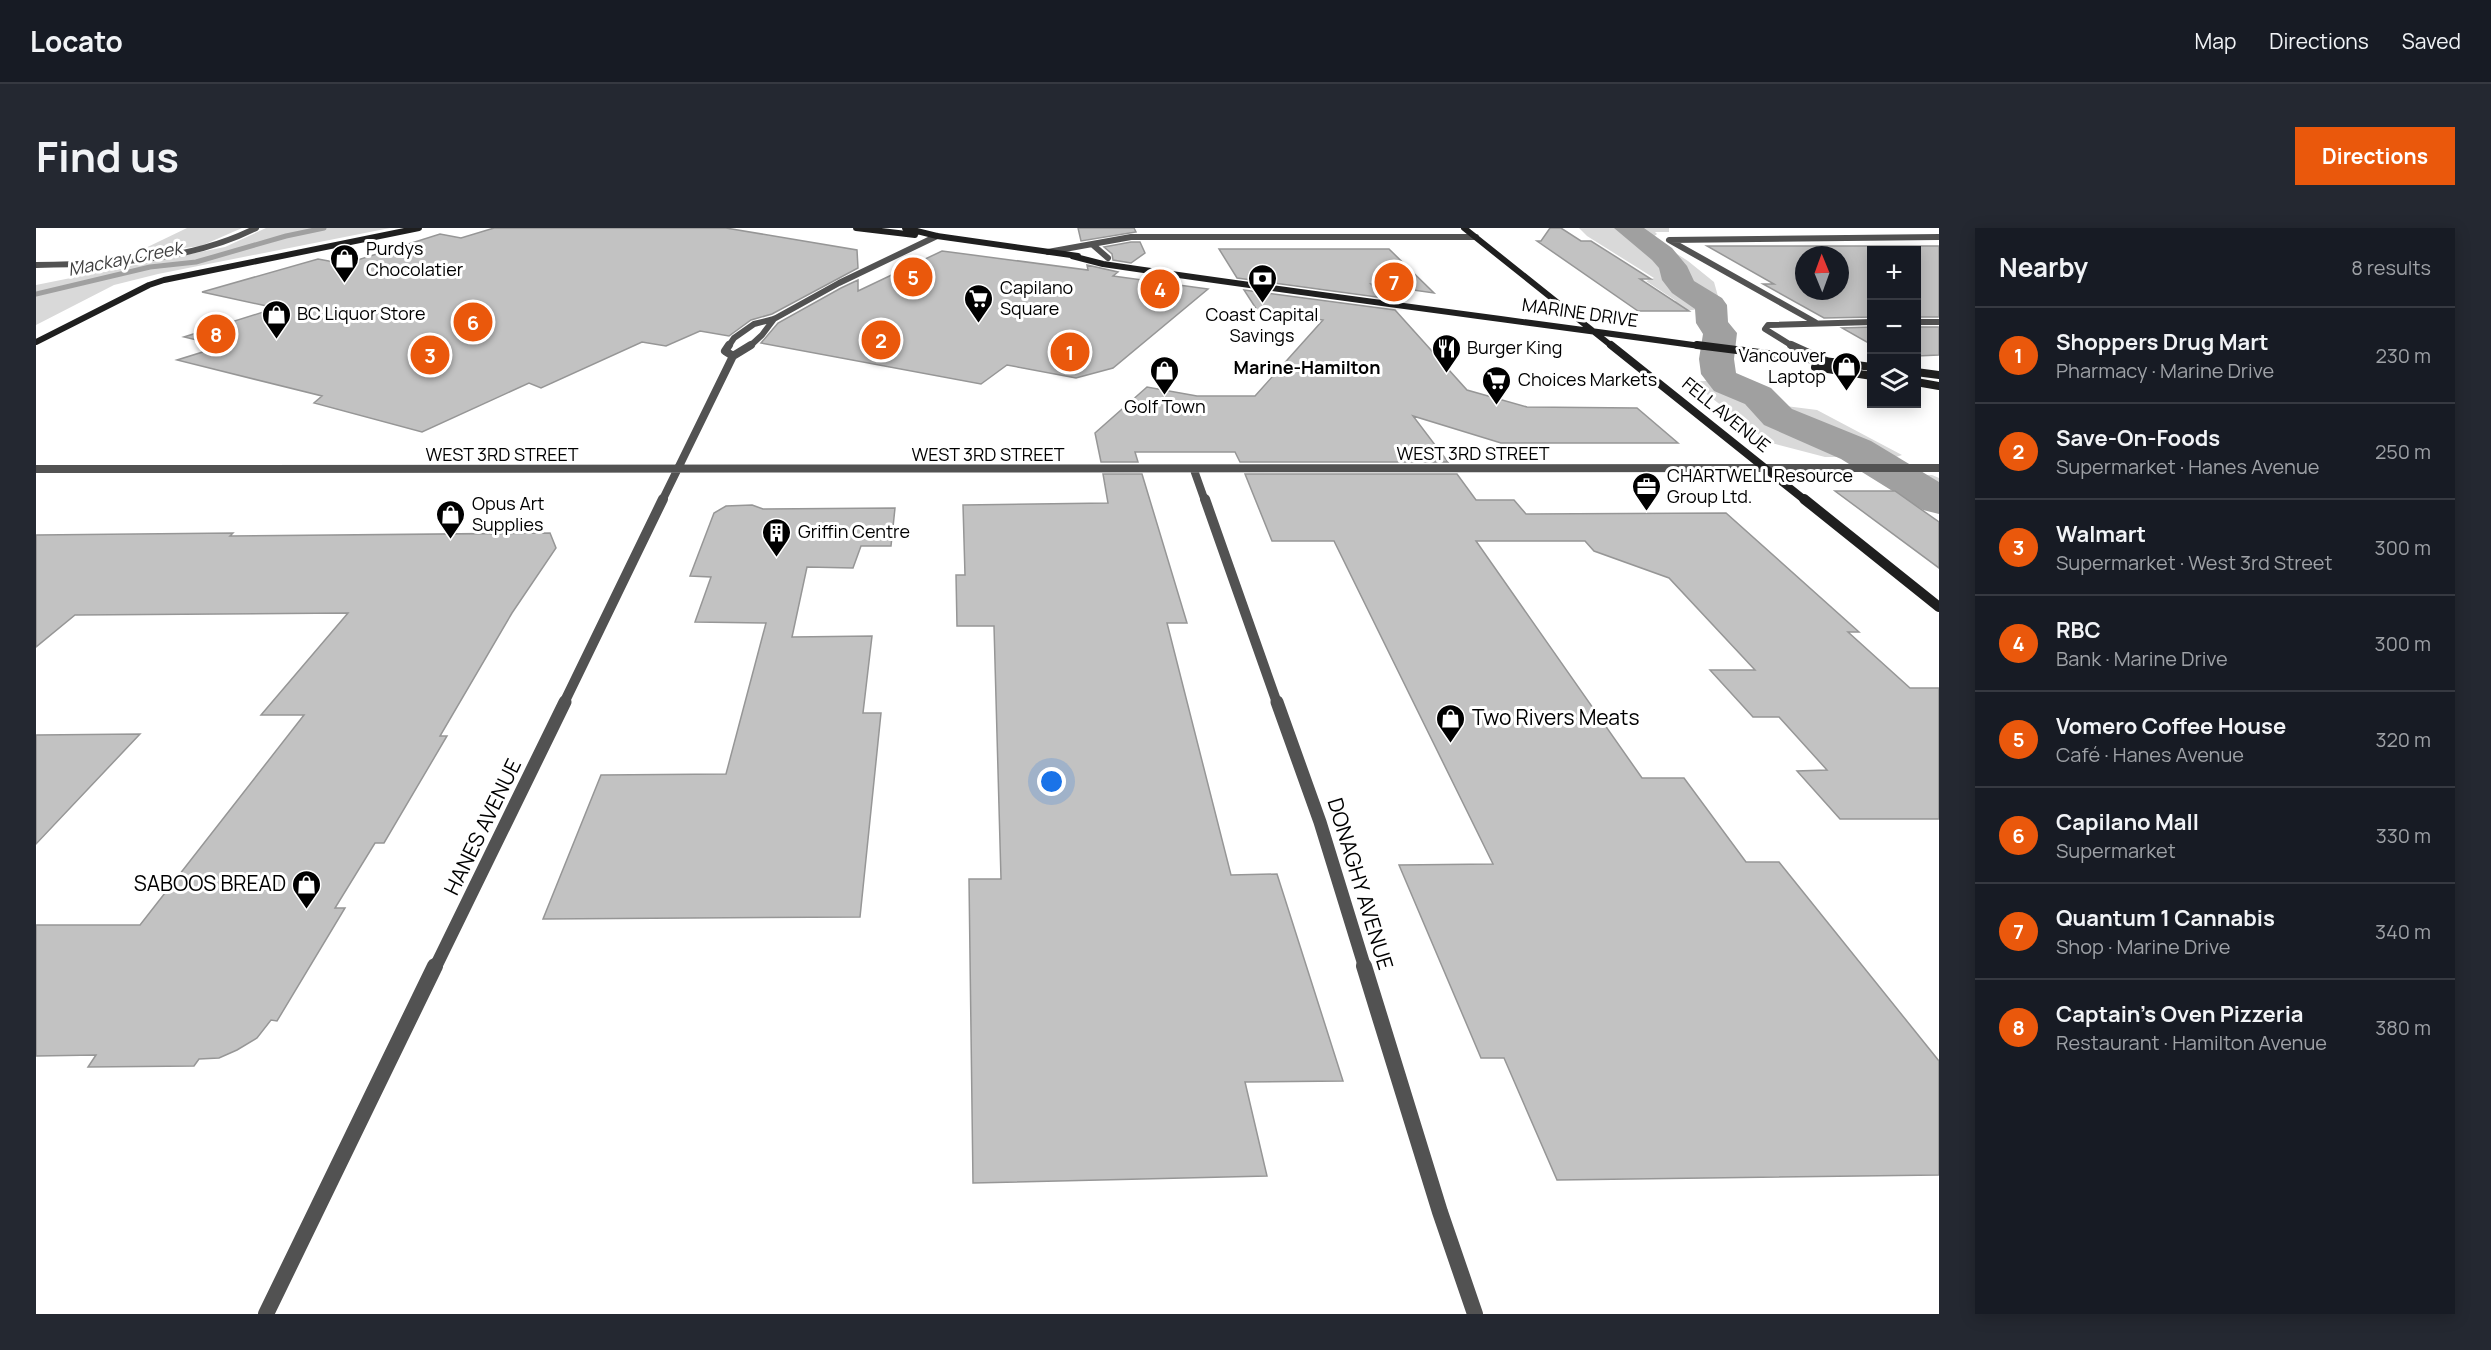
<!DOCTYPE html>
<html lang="en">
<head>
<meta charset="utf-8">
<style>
  :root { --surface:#171b24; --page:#242831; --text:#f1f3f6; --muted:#9ea1a6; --line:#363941; --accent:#ea580c }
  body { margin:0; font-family:Manrope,sans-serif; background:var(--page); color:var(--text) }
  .controls { position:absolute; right:18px; top:18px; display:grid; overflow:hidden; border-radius:0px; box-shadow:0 3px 15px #0003 }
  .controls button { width:54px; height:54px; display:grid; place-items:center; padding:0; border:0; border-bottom:2px solid var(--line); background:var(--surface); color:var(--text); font:30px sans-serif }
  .compass { position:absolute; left:1759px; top:18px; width:54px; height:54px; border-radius:50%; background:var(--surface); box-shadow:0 3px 15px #0003; rotate:359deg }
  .you { position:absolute; left:1016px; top:554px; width:21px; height:21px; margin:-15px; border:4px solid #fff; border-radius:50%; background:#1a73e8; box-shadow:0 0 0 9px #1a73e833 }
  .badge { display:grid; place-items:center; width:39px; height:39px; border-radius:50%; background:var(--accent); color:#fff; font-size:20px; font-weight:700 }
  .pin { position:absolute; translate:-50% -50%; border:3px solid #fff; box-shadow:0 2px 6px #0006 }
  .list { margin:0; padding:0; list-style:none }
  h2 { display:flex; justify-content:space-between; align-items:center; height:78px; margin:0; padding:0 24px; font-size:26px }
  h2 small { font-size:20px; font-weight:400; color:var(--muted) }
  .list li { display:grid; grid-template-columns:39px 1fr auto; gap:18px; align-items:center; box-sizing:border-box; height:96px; padding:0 24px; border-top:2px solid var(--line) }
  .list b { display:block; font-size:22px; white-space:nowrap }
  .list p { margin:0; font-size:20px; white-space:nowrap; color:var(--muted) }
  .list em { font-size:20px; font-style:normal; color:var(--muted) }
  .icon { flex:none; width:33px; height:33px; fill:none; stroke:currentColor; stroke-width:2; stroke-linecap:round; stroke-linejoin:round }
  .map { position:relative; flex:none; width:1903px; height:1086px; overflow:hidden; border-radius:0px }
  header { display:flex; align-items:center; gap:36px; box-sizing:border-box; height:84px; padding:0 30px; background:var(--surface); border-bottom:2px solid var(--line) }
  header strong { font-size:28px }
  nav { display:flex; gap:33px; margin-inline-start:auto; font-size:21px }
  .intro { display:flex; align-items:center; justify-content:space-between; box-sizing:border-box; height:144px; padding:0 36px }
  h1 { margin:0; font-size:42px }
  .button { padding:15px 27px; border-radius:0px; background:var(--accent); color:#fff; font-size:21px; font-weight:700 }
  main { display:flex; gap:36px; padding:0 36px }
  aside { flex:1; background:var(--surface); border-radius:0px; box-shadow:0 3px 15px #0003 }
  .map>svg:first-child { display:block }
  .green { fill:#d9d9d9 }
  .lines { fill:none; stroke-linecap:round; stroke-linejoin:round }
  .stream { stroke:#a0a0a0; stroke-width:5 }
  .river { fill:#a0a0a0; fill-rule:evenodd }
  .building { fill:#c2c2c2; stroke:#969696; stroke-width:1.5; fill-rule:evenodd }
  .street-far4 { stroke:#525252; stroke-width:6 }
  .street-far3 { stroke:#525252; stroke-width:8 }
  .street-far2 { stroke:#525252; stroke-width:10 }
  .street-far1 { stroke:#525252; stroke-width:13 }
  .street { stroke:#525252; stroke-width:16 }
  .secondary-far2 { stroke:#1f1f1f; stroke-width:6 }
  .secondary-far1 { stroke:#1f1f1f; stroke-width:8 }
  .secondary { stroke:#1f1f1f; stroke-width:10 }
  .labels { text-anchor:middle; stroke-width:6; stroke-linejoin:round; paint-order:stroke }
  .far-poi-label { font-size:18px; fill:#000; stroke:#fff; text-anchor:start }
  .far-water-label { font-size:18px; font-style:italic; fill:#414141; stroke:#fff }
  .far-street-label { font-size:18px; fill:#000; stroke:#fff }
  .far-neighbourhood-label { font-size:18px; font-weight:bold; fill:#000; stroke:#fff }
  .poi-label { font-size:21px; fill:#000; stroke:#fff; text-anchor:start }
  .street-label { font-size:21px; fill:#000; stroke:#fff }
</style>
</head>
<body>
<header>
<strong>Locato</strong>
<nav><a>Map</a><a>Directions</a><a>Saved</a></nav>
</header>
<div class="intro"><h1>Find us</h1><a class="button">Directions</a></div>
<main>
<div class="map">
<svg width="1903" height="1086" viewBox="0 0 1903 1086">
  <rect width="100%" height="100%" fill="#fff"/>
  <path class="green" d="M151 0H206L165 18 97 26Z
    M230 0H354L122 46 78 57 0 97V57L189 19Z
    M1543 0H1633V4H1619L1621 6 1616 10 1652 33 1678 54 1685 79 1646 83 1632 74 1640 73 1610 53 1618 50 1551 8Z
    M1654 153H1693L1726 175 1781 182 1866 227 1860 229H1789L1732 214Z
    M1840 246 1896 247 1903 250V284Z"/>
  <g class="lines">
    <path class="stream" d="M0 66 114 39 160 34 250 8 288 0"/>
    <path class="river" d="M1578 0H1608L1636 20 1651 38 1658 53 1686 70 1691 77 1692 94 1701 105 1698 131 1700 145 1735 160 1756 181 1835 213 1903 254V286L1887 282 1805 231 1728 197 1709 176 1678 163 1665 146 1663 131 1667 106 1660 95 1659 81 1636 65 1626 52 1623 40 1616 32Z"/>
  </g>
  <path class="building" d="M458 0H690L821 22 822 40 736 86 715 92 693 108 664 103 630 118 606 114 505 160 493 155 386 204 278 175 286 168 141 132 186 118 148 109 240 80 166 64 282 31 309 36 404 6 425 10Z
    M1042 0H1098L1100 4 1045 13Z
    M1514 0H1525L1545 13H1555L1615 51H1604L1653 83H1602L1501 13H1505Z
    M1095 14H1104L1109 25 1095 35 1077 32 1076 26 1068 19Z
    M1671 18H1903V89H1881V22H1836V89L1788 90 1727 56H1738ZM1768 27H1804V63H1768Z
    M1183 21H1353L1398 65 1335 56 1348 70 1201 50Z
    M906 23 1052 42 1051 37 1082 44 1077 48 1172 61 1077 140 1040 150 971 137 945 156 725 115 742 95 805 60 822 52V63Z
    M1208 62 1359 82 1431 162 1491 179 1601 180 1642 215H1465L1377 188 1412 234H1204L1199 224H1099L1102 234H1065L1059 205 1111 159 1161 168H1219L1287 92 1221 82Z
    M1836 99V117L1806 100Z
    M1881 99H1903V127L1881 128Z
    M1067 246H1106L1151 395H1131L1195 647 1241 646 1307 853 1209 854 1231 948 937 955 933 651H965L958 398H921L920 347H929L927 277 1072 275Z
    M1209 246H1421L1440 272H1478L1490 286 1690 285 1823 404H1812L1874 460H1903V591H1804L1761 543 1791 542 1743 489H1717L1674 442H1719L1633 350 1558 323 1549 313H1440L1606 550H1648L1710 634H1743L1903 833V947L1521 952 1468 830H1445L1363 637 1457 636 1298 313H1236Z
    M1799 263H1859L1903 294V340Z
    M716 277 727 281 859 280 855 318H825L817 340 771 339 756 409 836 408 827 485H845L824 689 507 691 565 547 690 546 730 395 659 394 675 349 654 348 678 285 690 278Z
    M197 305 194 308 514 305 520 320 476 385 404 508H411L348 615H339L299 680H309L241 793 235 792 221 810 201 822 183 830 163 831 158 838 52 839 60 827 0 828V697H104L268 487H225L312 385 39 387 0 419V307Z
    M104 506 0 616V507Z"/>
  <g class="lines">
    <path class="street-far4" d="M1057 17 1072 30
      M1012 24 1095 9H1440
      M0 37C74 36 153 34 220 0
      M1779 94 1633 12 1903 9
      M1880 94H1903
      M692 119 698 110 718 96 738 91 803 55 901 8
      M713 119 726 107 738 91
      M1758 119 1729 101 1732 97 1836 94"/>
    <path class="street-far3" d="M693 117 689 123 697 128
      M1755 117 1790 133
      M0 241 1903 240
      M1158 242 1169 273
      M626 273 697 128 715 117"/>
    <path class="street-far2" d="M1169 271 1241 475
      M528 475 627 271"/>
    <path class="street-far1" d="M1241 474 1284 594 1329 740
      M399 740 529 474"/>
    <path class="street" d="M1328 738 1404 984 1439 1086
      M230 1086 399 738"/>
    <path class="secondary-far2" d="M820 0 879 7
      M869 0 901 8 1042 28
      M1428 0 1577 119
      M1036 28 1067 36C1268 66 1470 91 1671 119
      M0 114 113 57 128 52 383 0"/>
    <path class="secondary-far1" d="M1575 117 1770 273
      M1661 117 1836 139
      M1779 139 1836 148
      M1880 144 1903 147
      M1880 154 1903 158"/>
    <path class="secondary" d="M1768 271 1903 379"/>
  </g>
  <defs>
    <symbol id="shop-pin" viewBox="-11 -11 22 30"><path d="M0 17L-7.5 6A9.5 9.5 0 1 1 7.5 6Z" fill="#000" stroke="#fff"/><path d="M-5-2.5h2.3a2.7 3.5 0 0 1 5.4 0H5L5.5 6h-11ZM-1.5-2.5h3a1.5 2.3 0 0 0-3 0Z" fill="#fff"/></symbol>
    <symbol id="bank-pin" viewBox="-11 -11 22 30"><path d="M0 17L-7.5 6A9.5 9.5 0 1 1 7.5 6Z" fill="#000" stroke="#fff"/><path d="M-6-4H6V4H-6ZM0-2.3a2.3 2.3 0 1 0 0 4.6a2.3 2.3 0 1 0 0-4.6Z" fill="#fff"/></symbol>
    <symbol id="supermarket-pin" viewBox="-11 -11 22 30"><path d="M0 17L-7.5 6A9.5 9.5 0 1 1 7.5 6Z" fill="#000" stroke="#fff"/><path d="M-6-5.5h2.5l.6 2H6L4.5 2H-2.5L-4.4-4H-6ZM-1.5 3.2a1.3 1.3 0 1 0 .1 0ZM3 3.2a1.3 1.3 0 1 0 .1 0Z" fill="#fff"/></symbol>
    <symbol id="restaurant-pin" viewBox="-11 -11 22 30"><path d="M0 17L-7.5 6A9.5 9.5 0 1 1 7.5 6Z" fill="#000" stroke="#fff"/><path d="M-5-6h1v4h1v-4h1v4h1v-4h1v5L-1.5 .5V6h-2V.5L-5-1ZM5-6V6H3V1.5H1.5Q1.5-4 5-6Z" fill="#fff"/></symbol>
    <symbol id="office-pin" viewBox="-11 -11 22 30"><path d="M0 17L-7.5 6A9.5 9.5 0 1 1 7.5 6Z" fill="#000" stroke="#fff"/><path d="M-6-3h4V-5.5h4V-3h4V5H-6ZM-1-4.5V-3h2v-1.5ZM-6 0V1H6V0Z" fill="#fff"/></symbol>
    <symbol id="building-pin" viewBox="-11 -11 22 30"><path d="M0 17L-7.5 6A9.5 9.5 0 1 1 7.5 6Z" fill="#000" stroke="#fff"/><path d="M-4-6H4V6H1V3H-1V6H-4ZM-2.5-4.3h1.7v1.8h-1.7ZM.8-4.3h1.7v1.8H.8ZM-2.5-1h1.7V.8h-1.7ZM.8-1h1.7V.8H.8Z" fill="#fff"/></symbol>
  </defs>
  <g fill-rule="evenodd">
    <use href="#shop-pin" x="292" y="14" width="33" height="45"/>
    <use href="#bank-pin" x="1210" y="34" width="33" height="45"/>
    <use href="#supermarket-pin" x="926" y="54" width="33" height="45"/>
    <use href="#shop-pin" x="224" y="70" width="33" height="45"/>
    <use href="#restaurant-pin" x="1394" y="104" width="33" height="45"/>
    <use href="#shop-pin" x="1794" y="122" width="33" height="45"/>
    <use href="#shop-pin" x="1112" y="126" width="33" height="45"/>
    <use href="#supermarket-pin" x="1444" y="136" width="33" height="45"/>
    <use href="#office-pin" x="1594" y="242" width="33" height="45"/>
    <use href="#shop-pin" x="398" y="270" width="33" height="45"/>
    <use href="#building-pin" x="724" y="288" width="33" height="45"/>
    <use href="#shop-pin" x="1398" y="474" width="33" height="45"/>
    <use href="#shop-pin" x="254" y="640" width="33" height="45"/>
  </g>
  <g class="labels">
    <g class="far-poi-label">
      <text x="330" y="27">Purdys<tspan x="330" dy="21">Chocolatier</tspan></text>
      <text x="964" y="66">Capilano<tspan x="964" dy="21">Square</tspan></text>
      <text x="261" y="92">BC Liquor Store</text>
      <text x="1226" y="93" text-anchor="middle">Coast Capital<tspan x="1226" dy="21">Savings</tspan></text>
      <text x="1431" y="126">Burger King</text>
      <text x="1790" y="134" text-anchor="end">Vancouver<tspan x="1790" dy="21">Laptop</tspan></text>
      <text x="1482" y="158">Choices Markets</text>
      <text x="1129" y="185" text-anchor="middle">Golf Town</text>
      <text x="1631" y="254">CHARTWELL Resource<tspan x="1631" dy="21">Group Ltd.</tspan></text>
      <text x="436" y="282">Opus Art<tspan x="436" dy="21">Supplies</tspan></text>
      <text x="762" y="310">Griffin Centre</text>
    </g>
    <g class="far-water-label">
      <text transform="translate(89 31) rotate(-11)" y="6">Mackay Creek</text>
    </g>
    <g class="far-street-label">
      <text transform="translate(1544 85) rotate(8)" y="6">MARINE DRIVE</text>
      <text transform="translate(1690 187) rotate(39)" y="6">FELL AVENUE</text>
      <text x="1437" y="232">WEST 3RD STREET</text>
      <text x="466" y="233">WEST 3RD STREET</text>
      <text x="952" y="233">WEST 3RD STREET</text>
    </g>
    <g class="far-neighbourhood-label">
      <text x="1271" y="146">Marine-Hamilton</text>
    </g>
    <g class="poi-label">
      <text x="1436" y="497">Two Rivers Meats</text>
      <text x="250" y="663" text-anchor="end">SABOOS BREAD</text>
    </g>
    <g class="street-label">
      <text transform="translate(447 599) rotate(-64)" y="7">HANES AVENUE</text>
      <text transform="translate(1324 656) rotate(73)" y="7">DONAGHY AVENUE</text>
    </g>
  </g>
</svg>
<div class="controls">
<button>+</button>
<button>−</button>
<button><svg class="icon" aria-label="layers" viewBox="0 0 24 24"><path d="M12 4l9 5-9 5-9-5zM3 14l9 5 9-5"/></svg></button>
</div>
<svg class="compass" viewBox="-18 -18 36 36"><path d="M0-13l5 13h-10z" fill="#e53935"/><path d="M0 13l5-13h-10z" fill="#9ea1a6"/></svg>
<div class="you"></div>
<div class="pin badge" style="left:1034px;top:124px">1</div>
<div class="pin badge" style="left:845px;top:112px">2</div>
<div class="pin badge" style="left:394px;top:127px">3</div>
<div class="pin badge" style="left:1124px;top:61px">4</div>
<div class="pin badge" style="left:877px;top:49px">5</div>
<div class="pin badge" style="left:437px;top:94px">6</div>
<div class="pin badge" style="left:1358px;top:54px">7</div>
<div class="pin badge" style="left:180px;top:106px">8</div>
</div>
<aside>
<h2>Nearby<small>8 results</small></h2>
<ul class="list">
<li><span class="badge">1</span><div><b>Shoppers Drug Mart</b><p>Pharmacy · Marine Drive</p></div><em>230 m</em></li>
<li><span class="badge">2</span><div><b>Save-On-Foods</b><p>Supermarket · Hanes Avenue</p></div><em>250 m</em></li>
<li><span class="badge">3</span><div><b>Walmart</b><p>Supermarket · West 3rd Street</p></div><em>300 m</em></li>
<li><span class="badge">4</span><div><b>RBC</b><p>Bank · Marine Drive</p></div><em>300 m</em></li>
<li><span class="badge">5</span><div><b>Vomero Coffee House</b><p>Café · Hanes Avenue</p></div><em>320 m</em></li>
<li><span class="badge">6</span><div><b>Capilano Mall</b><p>Supermarket</p></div><em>330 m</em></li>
<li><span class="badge">7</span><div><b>Quantum 1 Cannabis</b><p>Shop · Marine Drive</p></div><em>340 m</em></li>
<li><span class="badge">8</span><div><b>Captain's Oven Pizzeria</b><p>Restaurant · Hamilton Avenue</p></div><em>380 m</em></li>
</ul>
</aside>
</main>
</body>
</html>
